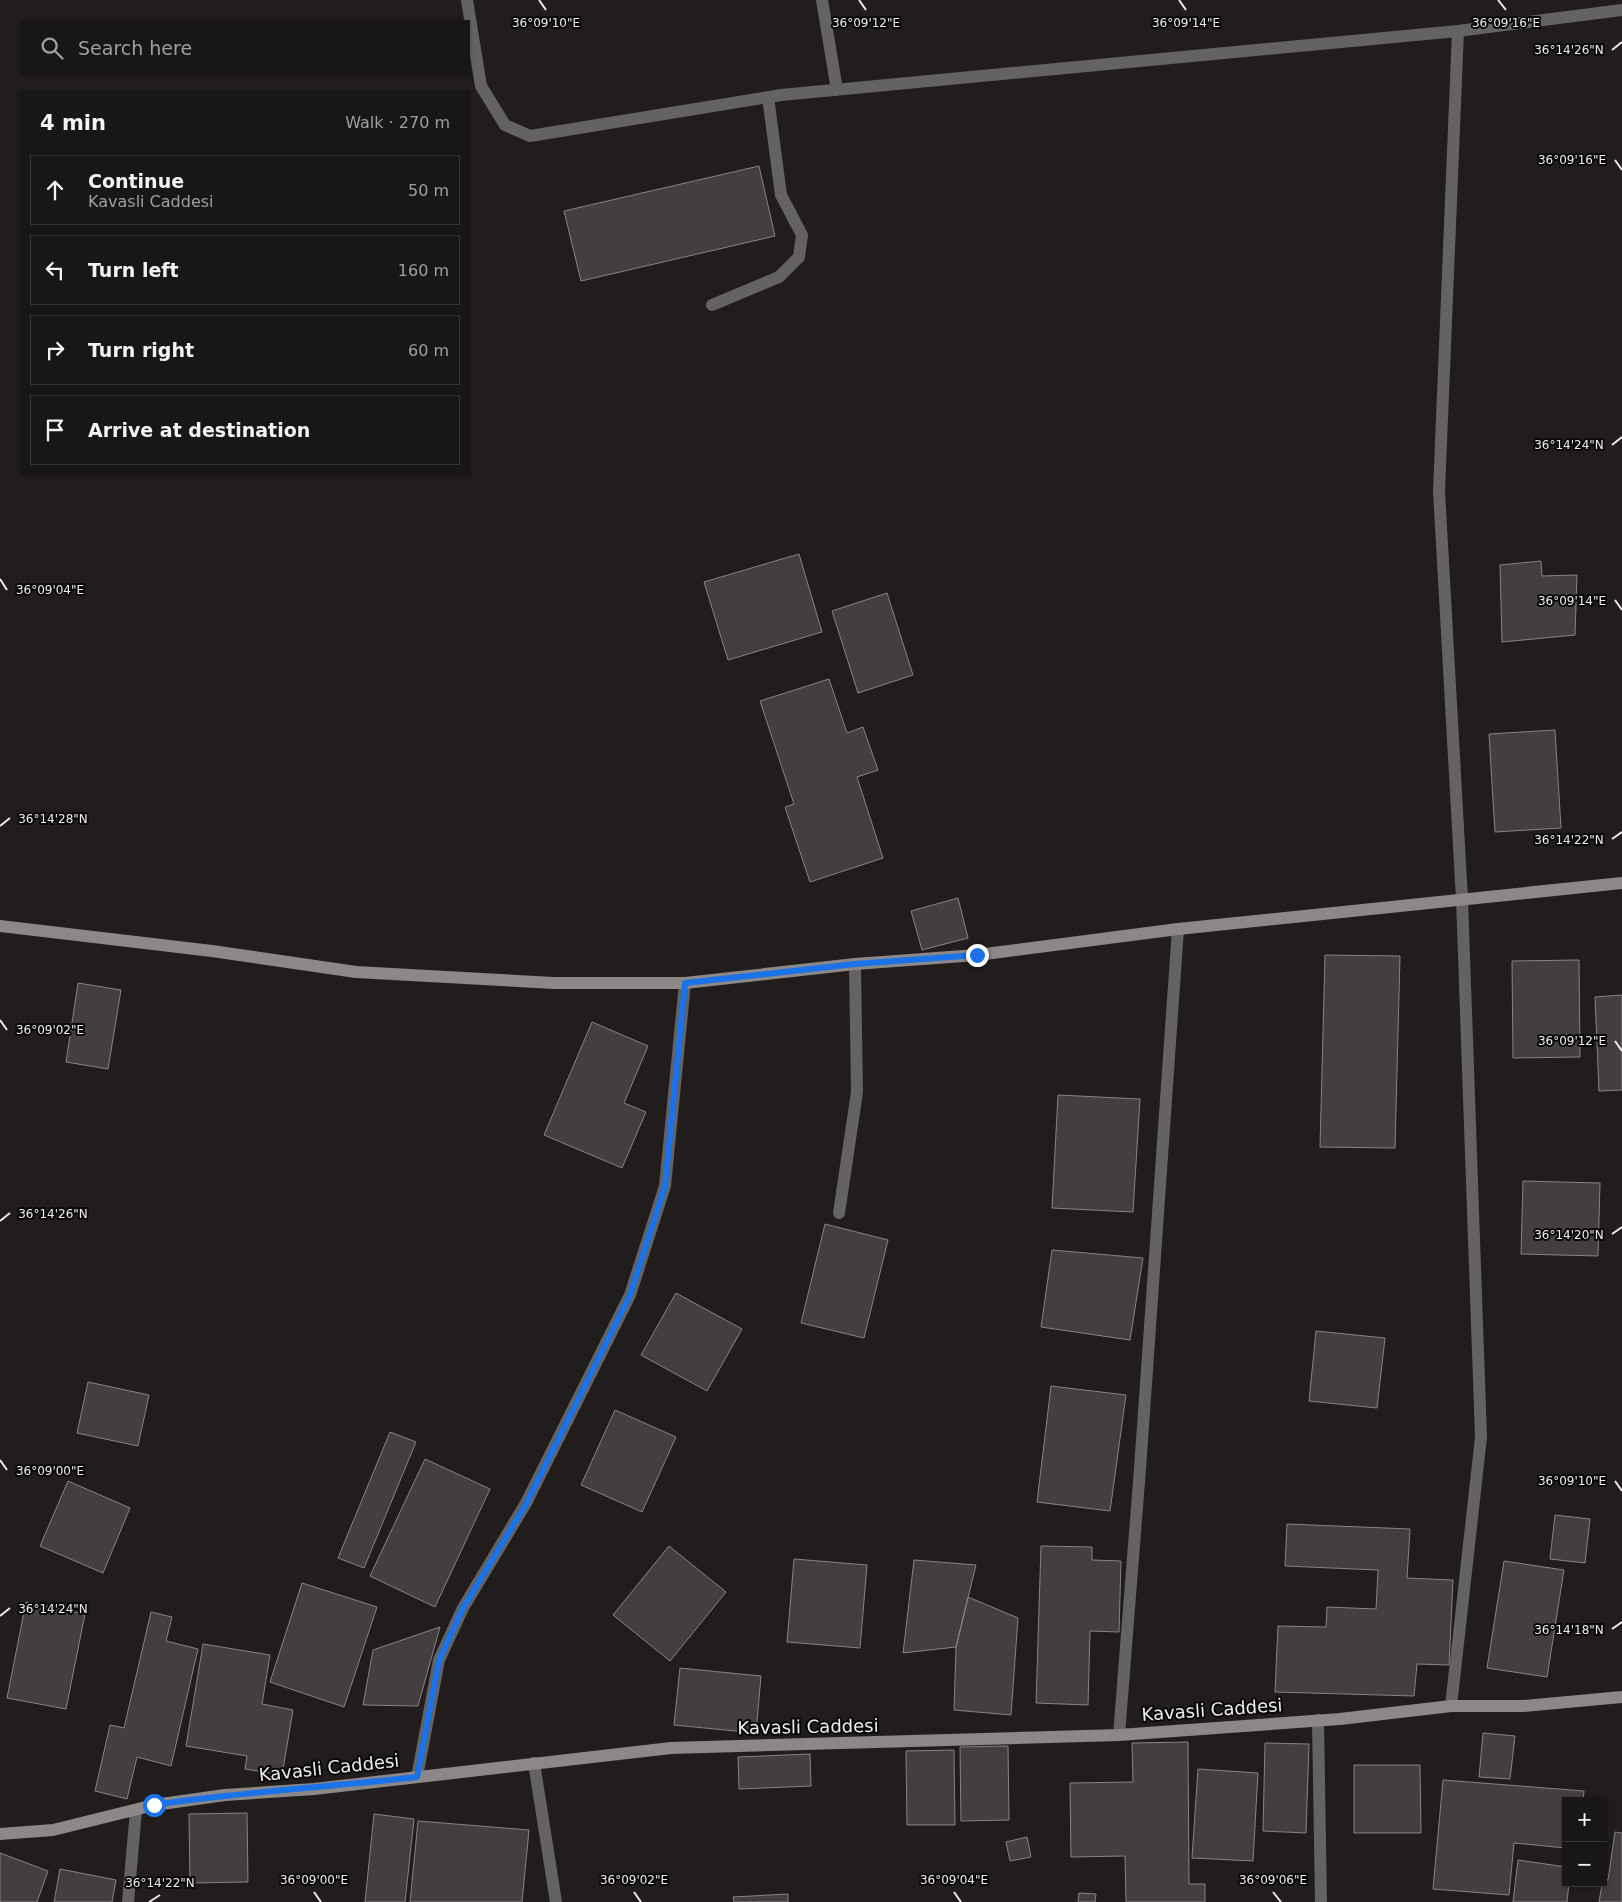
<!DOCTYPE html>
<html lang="en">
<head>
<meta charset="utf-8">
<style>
  :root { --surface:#191616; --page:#221f1f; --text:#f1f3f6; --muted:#9f9fa1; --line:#373535 }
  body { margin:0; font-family:"DejaVu Sans",sans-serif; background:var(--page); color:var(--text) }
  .controls { position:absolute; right:15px; bottom:15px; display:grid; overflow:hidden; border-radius:0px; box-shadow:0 1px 4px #0004 }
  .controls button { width:45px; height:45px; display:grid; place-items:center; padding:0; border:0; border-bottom:1px solid var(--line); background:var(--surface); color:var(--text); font:25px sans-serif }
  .stop { position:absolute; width:15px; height:15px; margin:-11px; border:4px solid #1a73e8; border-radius:50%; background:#fff }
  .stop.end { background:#1a73e8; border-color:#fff; box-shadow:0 1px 5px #0008 }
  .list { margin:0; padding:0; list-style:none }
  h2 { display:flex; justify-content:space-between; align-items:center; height:65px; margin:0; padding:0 20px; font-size:21px }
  h2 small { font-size:16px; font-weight:400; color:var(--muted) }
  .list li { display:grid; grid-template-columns:32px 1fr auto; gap:15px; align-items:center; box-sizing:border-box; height:70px; margin:0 10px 10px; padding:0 10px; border:1px solid var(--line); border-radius:0px }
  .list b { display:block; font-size:19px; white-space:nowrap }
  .list p { margin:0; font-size:16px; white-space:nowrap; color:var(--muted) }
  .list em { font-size:16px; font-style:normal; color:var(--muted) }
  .icon { flex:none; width:28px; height:28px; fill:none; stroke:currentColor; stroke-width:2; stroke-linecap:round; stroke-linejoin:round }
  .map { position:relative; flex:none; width:1622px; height:1902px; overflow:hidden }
  .search { position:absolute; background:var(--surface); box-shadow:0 1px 4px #0004; left:20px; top:20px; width:450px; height:55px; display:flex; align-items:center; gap:12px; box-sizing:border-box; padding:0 18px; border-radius:0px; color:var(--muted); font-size:19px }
  .panel { position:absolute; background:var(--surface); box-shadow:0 1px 4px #0004; left:20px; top:90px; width:450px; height:385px; border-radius:0px }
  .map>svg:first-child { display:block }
  .building { fill:#433e3f; stroke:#898384 }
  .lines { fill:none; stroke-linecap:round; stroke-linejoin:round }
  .street { stroke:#646262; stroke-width:12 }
  .secondary { stroke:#8c8888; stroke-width:12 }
  .route { stroke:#1a73e8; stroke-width:6 }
  .ticks { fill:none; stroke:#efebec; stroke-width:2 }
  .labels { text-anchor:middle; stroke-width:4; stroke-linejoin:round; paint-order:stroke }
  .street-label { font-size:18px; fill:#efebec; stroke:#090808 }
  .ticks-label { font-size:12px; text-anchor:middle; fill:#efebec; stroke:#090808; stroke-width:4; stroke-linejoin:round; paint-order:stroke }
</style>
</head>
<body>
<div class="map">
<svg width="1622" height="1902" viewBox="0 0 1622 1902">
  <rect width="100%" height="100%" fill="#211d1d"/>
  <path class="building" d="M759 166 775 236 581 281 564 211Z
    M799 554 822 632 728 660 704 582Z
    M1541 561 1542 576 1577 575 1575 635 1502 642 1500 565Z
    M887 593 913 675 858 693 832 611Z
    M829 679 847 733 863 727 878 770 857 777 883 858 810 882 785 807 794 804 760 701Z
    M1555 730 1561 828 1495 832 1489 734Z
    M958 898 968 938 922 950 911 911Z
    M1325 955 1400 956 1395 1148 1320 1147Z
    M1579 960 1580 1057 1513 1058 1512 961Z
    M78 983 121 990 108 1069 66 1062Z
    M1622 995V1090L1599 1091 1595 997Z
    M592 1022 648 1046 624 1103 646 1112 622 1168 544 1135Z
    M1058 1095 1140 1099 1133 1212 1052 1208Z
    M1523 1181 1600 1183 1598 1256 1521 1254Z
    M825 1224 888 1240 864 1338 801 1323Z
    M1052 1250 1143 1258 1130 1340 1041 1327Z
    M676 1293 742 1329 707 1391 641 1355Z
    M1316 1331 1385 1338 1377 1408 1309 1401Z
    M88 1382 149 1395 138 1446 77 1433Z
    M1051 1386 1126 1395 1110 1511 1037 1502Z
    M615 1410 676 1437 642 1512 581 1485Z
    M390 1432 416 1442 364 1568 338 1558Z
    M425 1459 490 1489 435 1607 370 1576Z
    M68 1481 130 1508 103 1573 40 1546Z
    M1555 1515 1590 1519 1585 1563 1550 1559Z
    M1287 1524 1410 1529 1407 1578 1453 1580 1449 1665 1417 1664 1414 1696 1275 1692 1278 1626 1326 1627 1327 1607 1376 1609 1378 1570 1285 1566Z
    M669 1546 726 1592 670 1661 613 1615Z
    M1041 1546 1092 1547V1560L1121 1561 1119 1632 1090 1631 1088 1705 1036 1703Z
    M794 1559 867 1565 860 1648 787 1642Z
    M914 1560 976 1565 956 1647 903 1653Z
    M1504 1561 1564 1570 1547 1677 1487 1668Z
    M302 1583 377 1607 344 1707 270 1682Z
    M968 1597 1018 1618 1011 1715 954 1710 956 1647Z
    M26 1602 85 1614 66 1709 7 1698Z
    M151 1612 172 1617 166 1641 198 1649 171 1766 137 1757 127 1799 95 1791 110 1725 124 1728Z
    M440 1627 418 1706 363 1705 373 1650Z
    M203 1644 270 1655 262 1704 293 1710 282 1775 245 1769 247 1756 186 1746Z
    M680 1668 761 1676 756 1733 674 1725Z
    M1483 1733 1515 1736 1510 1779 1479 1777Z
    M1188 1742 1189 1884H1205V1902H1126L1125 1856 1071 1857 1070 1783 1133 1782 1132 1743Z
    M1265 1743 1309 1744 1306 1833 1263 1831Z
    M1008 1746 1009 1820 961 1821 960 1747Z
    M954 1750 955 1825H907L906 1751Z
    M810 1754 811 1786 739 1789 738 1757Z
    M1354 1765H1420L1421 1833H1354Z
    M1198 1769 1258 1773 1253 1861 1192 1858Z
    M1443 1780 1584 1791 1583 1801H1566V1848L1514 1843 1509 1895 1433 1889Z
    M247 1813 248 1882 190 1883 189 1814Z
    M374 1814 414 1819 405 1902H365Z
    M418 1821 529 1830 522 1902H410Z
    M1615 1832 1622 1833V1902H1599L1603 1879 1608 1880Z
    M1027 1837 1031 1857 1010 1861 1006 1842Z
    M0 1853 48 1871 37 1902H0Z
    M1518 1860 1566 1867V1883H1569L1567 1902H1513Z
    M60 1869 116 1880 112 1902H54Z
    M1079 1893 1096 1894 1095 1902H1078Z
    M788 1894V1902H734L733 1897Z"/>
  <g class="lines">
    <path class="street" d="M467 0 481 86 505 125 530 136 781 95 1458 31 1622 10
      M822 0 837 90
      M712 305 779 277 799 257 802 235 781 195 768 97
      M839 1213 857 1092 855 964
      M1451 1706 1481 1437 1462 899 1439 491 1458 31
      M1318 1720 1321 1902
      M1119 1735 1140 1469 1178 929
      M534 1763 556 1902
      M417 1777 439 1660 463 1608 526 1503 630 1295 665 1186 685 983
      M128 1902 136 1810"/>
    <path class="secondary" d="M0 926 212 951 356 972 554 983H685L855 964 977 955 1178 929 1622 883
      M0 1834 53 1830 154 1805 225 1795 314 1789 671 1748 1119 1735 1340 1719 1451 1706H1523L1622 1697"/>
  </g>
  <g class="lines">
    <path class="route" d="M154 1805C241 1792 329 1787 417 1777L439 1660 463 1608 526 1504 630 1295 665 1186 685 983 855 964 977 955"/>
  </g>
  <path class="ticks" d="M539 0 546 10M859 0 866 10M1179 0 1186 10M1498 0 1506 10M1612 50 1622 42M1615 160 1622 170M1612 445 1622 437M0 579 7 590M1615 600 1622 610M0 826 10 818M1612 839 1622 832M0 1020 7 1030M1615 1041 1622 1051M0 1221 10 1213M1612 1234 1622 1227M0 1460 7 1470M1615 1481 1622 1491M0 1616 10 1608M1612 1629 1622 1622M314 1892 321 1902M634 1892 641 1902M954 1892 961 1902M1273 1892 1281 1902M149 1902 160 1895"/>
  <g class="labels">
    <g class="street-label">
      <text transform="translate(1212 1710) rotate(-4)" y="6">Kavasli Caddesi</text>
      <text transform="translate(808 1727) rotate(-1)" y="6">Kavasli Caddesi</text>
      <text transform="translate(329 1768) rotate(-6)" y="6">Kavasli Caddesi</text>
    </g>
  </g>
  <g class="ticks-label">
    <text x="546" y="27">36°09'10"E</text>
    <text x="866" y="27">36°09'12"E</text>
    <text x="1186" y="27">36°09'14"E</text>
    <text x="1506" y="27">36°09'16"E</text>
    <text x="1569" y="54">36°14'26"N</text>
    <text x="1572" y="164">36°09'16"E</text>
    <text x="1569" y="449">36°14'24"N</text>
    <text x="50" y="594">36°09'04"E</text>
    <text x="1572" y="605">36°09'14"E</text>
    <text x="53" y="823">36°14'28"N</text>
    <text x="1569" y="844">36°14'22"N</text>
    <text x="50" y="1034">36°09'02"E</text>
    <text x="1572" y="1045">36°09'12"E</text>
    <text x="53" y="1218">36°14'26"N</text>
    <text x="1569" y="1239">36°14'20"N</text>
    <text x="50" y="1475">36°09'00"E</text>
    <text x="1572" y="1485">36°09'10"E</text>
    <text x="53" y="1613">36°14'24"N</text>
    <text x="1569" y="1634">36°14'18"N</text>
    <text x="314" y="1884">36°09'00"E</text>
    <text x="634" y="1884">36°09'02"E</text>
    <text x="954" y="1884">36°09'04"E</text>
    <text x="1273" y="1884">36°09'06"E</text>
    <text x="160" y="1887">36°14'22"N</text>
  </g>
</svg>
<div class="controls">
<button>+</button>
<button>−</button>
</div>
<div class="stop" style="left:154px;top:1805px"></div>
<div class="stop end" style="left:977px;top:955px"></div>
<div class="search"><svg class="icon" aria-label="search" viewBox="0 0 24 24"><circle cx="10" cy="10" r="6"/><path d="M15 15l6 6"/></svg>Search here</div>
<section class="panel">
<h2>4 min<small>Walk · 270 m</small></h2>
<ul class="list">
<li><svg class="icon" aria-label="ahead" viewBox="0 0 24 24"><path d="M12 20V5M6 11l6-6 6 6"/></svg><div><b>Continue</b><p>Kavasli Caddesi</p></div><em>50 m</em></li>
<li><svg class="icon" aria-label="left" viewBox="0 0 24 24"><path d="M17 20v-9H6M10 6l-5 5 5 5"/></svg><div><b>Turn left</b></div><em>160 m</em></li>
<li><svg class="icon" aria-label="right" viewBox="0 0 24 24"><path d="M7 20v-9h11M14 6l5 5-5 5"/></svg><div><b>Turn right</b></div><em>60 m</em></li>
<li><svg class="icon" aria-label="arrive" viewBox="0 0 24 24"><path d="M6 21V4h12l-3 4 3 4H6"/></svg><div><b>Arrive at destination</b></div></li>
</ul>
</section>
</div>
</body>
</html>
